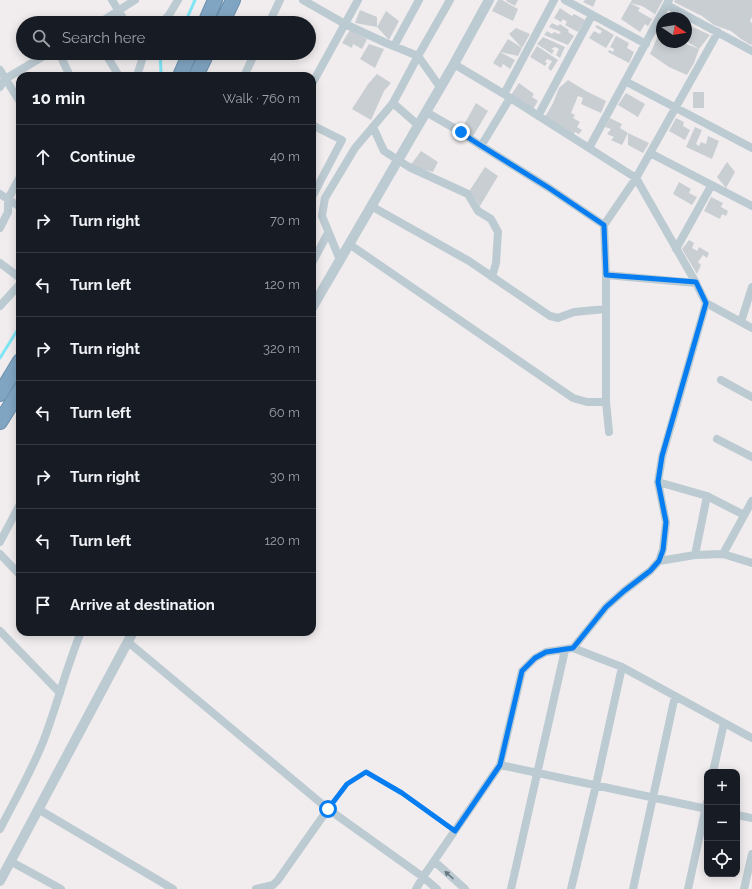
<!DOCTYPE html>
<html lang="en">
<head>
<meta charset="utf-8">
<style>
  :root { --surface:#171b24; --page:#20242c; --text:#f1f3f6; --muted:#9ea1a6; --line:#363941 }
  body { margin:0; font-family:Raleway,sans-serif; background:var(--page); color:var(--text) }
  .controls { position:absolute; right:12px; bottom:12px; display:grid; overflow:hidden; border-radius:8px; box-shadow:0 2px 10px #0003 }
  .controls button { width:36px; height:36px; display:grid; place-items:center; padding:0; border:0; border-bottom:1px solid var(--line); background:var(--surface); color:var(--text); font:20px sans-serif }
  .compass { position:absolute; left:656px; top:12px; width:36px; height:36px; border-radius:50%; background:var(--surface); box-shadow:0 2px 10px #0003; rotate:102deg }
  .stop { position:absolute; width:12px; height:12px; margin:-9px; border:3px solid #067ef2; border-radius:50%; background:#fff }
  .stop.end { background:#067ef2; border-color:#fff; box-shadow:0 1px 4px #0008 }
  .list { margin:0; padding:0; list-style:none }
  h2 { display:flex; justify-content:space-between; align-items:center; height:52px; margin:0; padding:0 16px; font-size:17px }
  h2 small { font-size:13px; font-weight:400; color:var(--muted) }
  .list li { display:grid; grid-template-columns:26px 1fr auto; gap:12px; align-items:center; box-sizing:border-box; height:64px; padding:0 16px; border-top:1px solid var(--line) }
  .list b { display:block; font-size:15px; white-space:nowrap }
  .list em { font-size:13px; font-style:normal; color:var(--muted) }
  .icon { flex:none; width:22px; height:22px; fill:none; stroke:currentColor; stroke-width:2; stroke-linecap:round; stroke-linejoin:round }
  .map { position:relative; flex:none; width:752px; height:889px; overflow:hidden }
  .search { position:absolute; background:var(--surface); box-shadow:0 2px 10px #0003; left:16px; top:16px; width:300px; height:44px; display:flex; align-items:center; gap:10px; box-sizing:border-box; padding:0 14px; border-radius:22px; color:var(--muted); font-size:15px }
  .panel { position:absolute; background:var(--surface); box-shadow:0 2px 10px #0003; left:16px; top:72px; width:300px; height:564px; border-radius:12px }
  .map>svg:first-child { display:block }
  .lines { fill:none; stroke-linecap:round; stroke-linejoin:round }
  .stream { stroke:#7fe5f5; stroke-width:3 }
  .building { fill:#c9ced3 }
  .motorway-casing { stroke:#6b90ae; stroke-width:16 }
  .service { stroke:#bccad2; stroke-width:4 }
  .minor { stroke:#bccad2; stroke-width:8 }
  .tertiary { stroke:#bccad2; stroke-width:10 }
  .motorway { stroke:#80a5c2; stroke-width:14 }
  .oneway { fill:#687780 }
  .route { stroke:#067ef2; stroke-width:5 }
</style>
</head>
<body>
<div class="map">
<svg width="752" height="889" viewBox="0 0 752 889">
  <rect width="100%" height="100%" fill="#f1edee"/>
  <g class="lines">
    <path class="stream" d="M185 23 195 0
      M159 76 161 71 160 53
      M0 358 20 326"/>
  </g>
  <path class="building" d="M498 0H502L518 9 513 21 492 11Z
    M507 0H518L515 6 506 1Z
    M585 0H596L593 7 583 2Z
    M632 0H663L655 14 642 6 630 3Z
    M675 0H752V17L750 21 752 23V44L751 45 741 39 731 31 714 25 702 16 674 2Z
    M630 3 640 8 638 11 652 19 648 26 645 24 640 32 621 19Z
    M560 8 572 16 574 14 585 20 578 32 565 25 567 22 563 19 561 22 554 18Z
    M360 10 377 17V27L355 23Z
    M386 11 399 21 389 40 377 27Z
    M552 23 558 26 560 24 569 30 568 32 574 36 568 45 544 35 547 31 552 34 554 32 559 34 561 32 549 27Z
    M597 25 614 35 606 48 589 38 594 31 600 34 602 31 595 27Z
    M662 27V42H681L699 49 694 63 687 75 669 67 650 54Z
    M693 27 710 35 699 49 686 41V33Z
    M516 28 530 34 522 48 509 34Z
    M350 30 367 39 362 49 353 44 352 48 342 43Z
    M616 36 629 43 627 48 634 52 629 63 608 52 609 50 613 52 614 49 610 47Z
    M543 37 565 47 560 58 556 55 559 49 555 47 551 49 554 50 552 54 537 44Z
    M508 39 522 48 518 56 500 52 515 60 510 69 503 64 501 68 493 63Z
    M369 44 384 49 375 68 360 59Z
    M537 46 558 60 551 71 548 68 552 61 547 59 545 62 547 63 545 66 530 57Z
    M377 74 391 83 384 91 371 120 352 109 368 84Z
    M568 80 586 91 606 101 601 113 581 104 583 98 578 96 571 113 575 115 573 118 580 122 577 127 582 130 579 134 575 132 573 136 545 117 553 103 559 88Z
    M519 83 534 94 532 97 538 101 533 109 511 95Z
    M693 92H704V108H693Z
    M626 93 645 104 638 117 618 105Z
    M476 103 488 111 472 138 461 130Z
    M610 118 622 124 620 128 628 133 622 145 611 140 614 137 607 134 611 129 605 127Z
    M676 118 684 122 683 126 690 130 685 140 669 131Z
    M695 127 702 130 696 144 699 146 701 142 706 144 708 136 719 141 712 159 686 147Z
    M628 133 649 143 643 153 628 145Z
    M421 151 438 162 433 172 410 166Z
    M727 162 735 172 726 188 717 177Z
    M485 167 498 176 480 206 470 190Z
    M679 182 691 189 689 193 697 197 692 205 673 194Z
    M711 197 723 203 721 207 728 211 726 216 722 214 720 219 704 211Z
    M689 240 694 243 692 248 697 251 699 247 709 253 707 258 703 255 698 262 701 265 697 274 682 249Z"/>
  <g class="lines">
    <defs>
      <path id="motorway" d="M205 23 215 0
        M222 23 233 0
        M180 76 190 53
        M196 76 207 53
        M0 394 20 361
        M0 422 20 390"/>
    </defs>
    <use href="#motorway" class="motorway-casing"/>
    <path class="service" d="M328 809 347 784 366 772 402 793 454 831"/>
    <path class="minor" d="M112 0 126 23
      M303 0 345 24 386 43 418 56 440 87
      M565 0 646 44
      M667 5 752 51
      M99 23 135 0
      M162 23 169 15 178 0
      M269 23 280 0
      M394 46 419 0
      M59 53 70 76
      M105 53 119 76
      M454 64 504 94 636 178 696 283 706 303 752 328
      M0 70 20 102
      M137 76 142 60V53
      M244 76 255 53
      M625 81 752 148
      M312 84 358 0
      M0 87 5 79 49 53
      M504 94 554 0
      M393 103 418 125
      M426 112 461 132 472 140 549 188 604 225
      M538 116 592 15
      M312 125 342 140 312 197
      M373 127 384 151 409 167 468 194 478 211 491 219 498 232 496 263 492 277
      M481 146 510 98
      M589 148 669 0
      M650 153 752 206
      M0 194 20 207
      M371 206 469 261 550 316 558 318 574 312 606 309
      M0 228 8 212V199L20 177
      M349 244 573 398 587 402H606
      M676 249 711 186
      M340 260 322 216 325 198 355 148 393 103 418 56 450 0
      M0 263 20 278
      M312 263 328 233
      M606 275 696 283
      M0 306 20 284
      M741 322 752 287
      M721 380 752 397
      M609 432 606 402V275L604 225 636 178 718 32
      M717 439 752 457
      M658 482 707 496 744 515
      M0 542 20 504
      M0 554 20 575
      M723 554 752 501
      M695 555 707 496
      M659 561 695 555 723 554 752 563
      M0 631 60 693
      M128 642 328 809 423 877 437 889
      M573 648 622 667 752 738
      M500 765 707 809
      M713 772 724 723
      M38 809 173 889
      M737 815 752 818
      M0 829C15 800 31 772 43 742 57 706 66 668 81 632
      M10 861 61 889
      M434 861 465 889
      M256 889 273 885 278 880 328 809
      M416 889 423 877 500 765 522 671 535 658 546 652 573 648 606 607 624 591 650 571 659 561 663 549 666 522 658 482 662 457 706 303
      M511 889 565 650
      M571 889 596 785 622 667
      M633 889 675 696
      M688 889 707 802
      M744 889 752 854"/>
    <path class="tertiary" d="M312 308 454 64 489 0
      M0 881 133 632"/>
    <use href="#motorway" class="motorway"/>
  </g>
  <defs><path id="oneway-solid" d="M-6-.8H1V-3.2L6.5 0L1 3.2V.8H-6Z"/></defs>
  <use class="oneway" href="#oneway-solid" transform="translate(449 875) rotate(-138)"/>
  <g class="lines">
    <path class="route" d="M328 809 347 784 366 772 402 793 455 831 500 765 522 671 535 658 546 652 573 648 606 607 624 591 650 571 659 561 663 550 666 522 658 482 662 456 706 303 696 282 606 275 604 225 549 188 472 140 461 132"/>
  </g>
</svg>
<div class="controls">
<button>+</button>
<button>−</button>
<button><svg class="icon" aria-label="locate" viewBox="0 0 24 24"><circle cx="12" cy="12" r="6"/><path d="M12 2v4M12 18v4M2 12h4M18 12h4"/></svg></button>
</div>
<svg class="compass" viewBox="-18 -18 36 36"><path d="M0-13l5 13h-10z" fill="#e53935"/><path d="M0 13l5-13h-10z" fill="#9ea1a6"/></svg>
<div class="stop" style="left:328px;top:809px"></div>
<div class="stop end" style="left:461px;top:132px"></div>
<div class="search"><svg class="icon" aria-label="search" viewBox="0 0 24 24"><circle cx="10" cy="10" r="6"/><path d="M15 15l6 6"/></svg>Search here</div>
<section class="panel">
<h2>10 min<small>Walk · 760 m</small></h2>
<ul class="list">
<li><svg class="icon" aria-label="ahead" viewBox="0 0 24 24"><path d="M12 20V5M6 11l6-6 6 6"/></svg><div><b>Continue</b></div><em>40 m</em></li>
<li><svg class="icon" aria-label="right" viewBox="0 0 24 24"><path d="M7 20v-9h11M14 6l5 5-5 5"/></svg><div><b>Turn right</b></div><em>70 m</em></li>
<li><svg class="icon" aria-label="left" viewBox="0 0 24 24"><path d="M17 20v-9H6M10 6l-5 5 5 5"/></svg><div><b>Turn left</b></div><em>120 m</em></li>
<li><svg class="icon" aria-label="right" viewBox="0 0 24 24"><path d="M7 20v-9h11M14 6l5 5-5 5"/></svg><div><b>Turn right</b></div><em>320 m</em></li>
<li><svg class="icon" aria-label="left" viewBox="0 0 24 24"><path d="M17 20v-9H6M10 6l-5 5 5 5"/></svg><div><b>Turn left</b></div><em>60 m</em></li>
<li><svg class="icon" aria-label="right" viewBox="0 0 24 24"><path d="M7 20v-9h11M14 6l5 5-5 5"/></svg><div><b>Turn right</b></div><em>30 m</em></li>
<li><svg class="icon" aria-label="left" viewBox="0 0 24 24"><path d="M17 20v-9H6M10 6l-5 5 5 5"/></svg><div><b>Turn left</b></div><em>120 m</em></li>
<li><svg class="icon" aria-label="arrive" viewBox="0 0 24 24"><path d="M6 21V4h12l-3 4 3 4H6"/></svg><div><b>Arrive at destination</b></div></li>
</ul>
</section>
</div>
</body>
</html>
